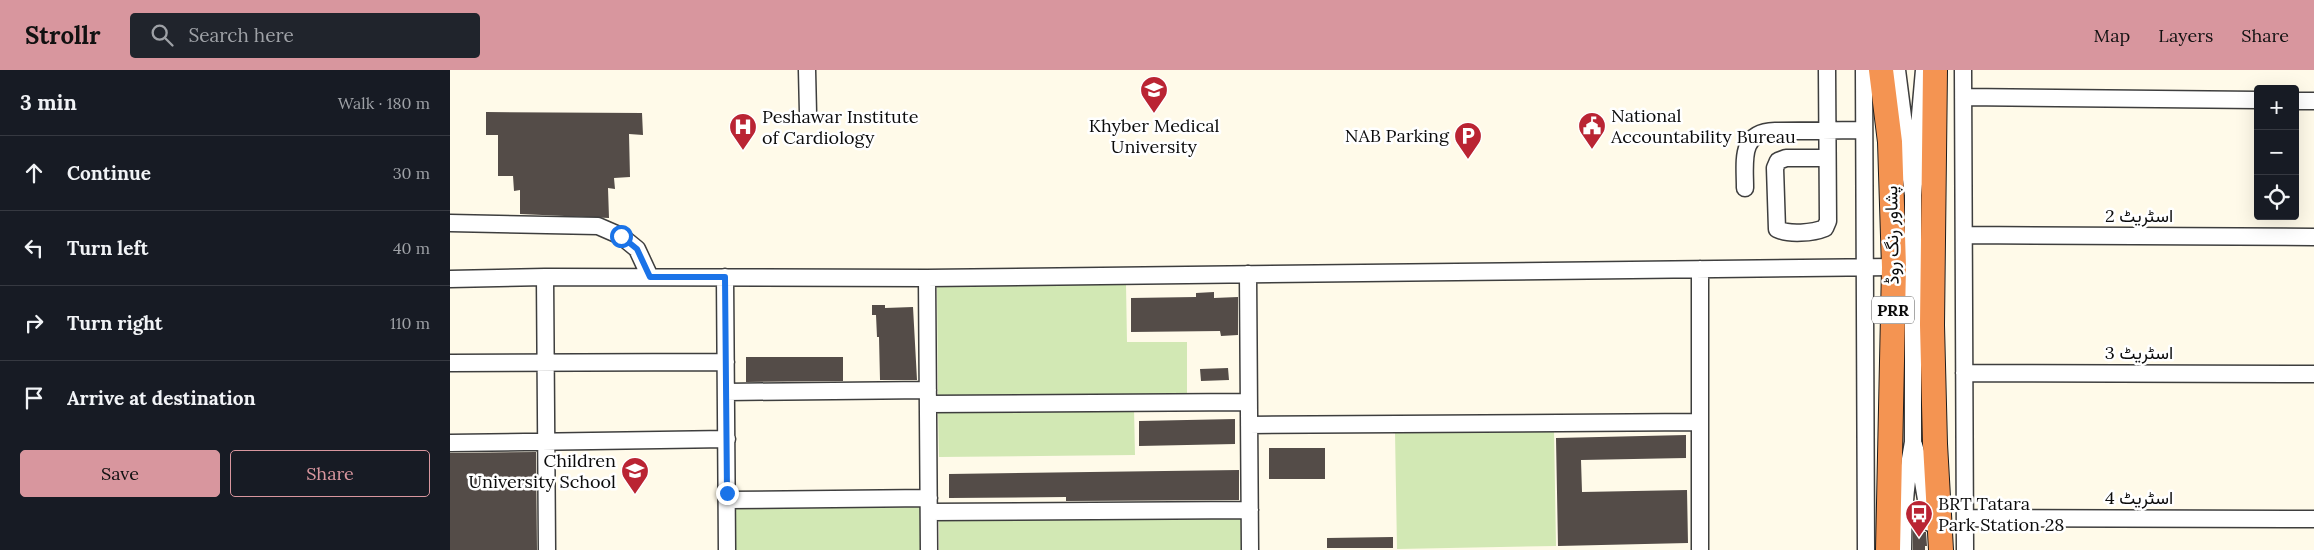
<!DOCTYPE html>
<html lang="en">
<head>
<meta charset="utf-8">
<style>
  :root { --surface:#171b24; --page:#20242c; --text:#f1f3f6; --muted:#9ea1a6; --line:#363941; --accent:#d8969e }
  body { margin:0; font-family:Lora,Vazirmatn,serif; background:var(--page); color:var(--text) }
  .controls { position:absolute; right:15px; top:15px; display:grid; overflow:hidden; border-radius:5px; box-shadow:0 5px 20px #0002 }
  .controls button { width:45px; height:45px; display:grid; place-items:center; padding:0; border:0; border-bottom:1px solid var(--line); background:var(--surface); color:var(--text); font:25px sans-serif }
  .stop { position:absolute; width:15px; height:15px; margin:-11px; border:4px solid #1a73e8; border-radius:50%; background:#fff }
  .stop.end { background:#1a73e8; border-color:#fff; box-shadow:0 1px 5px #0008 }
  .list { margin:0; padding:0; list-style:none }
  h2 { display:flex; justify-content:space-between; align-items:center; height:65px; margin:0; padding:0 20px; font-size:21px }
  h2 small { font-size:16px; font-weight:400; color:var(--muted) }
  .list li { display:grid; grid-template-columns:32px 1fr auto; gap:15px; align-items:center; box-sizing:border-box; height:75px; padding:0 20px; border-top:1px solid var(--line) }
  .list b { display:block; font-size:19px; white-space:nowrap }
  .list em { font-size:16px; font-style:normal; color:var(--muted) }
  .actions { display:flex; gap:10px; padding:15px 20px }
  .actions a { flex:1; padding:11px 0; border:1px solid var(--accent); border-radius:5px; text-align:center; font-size:18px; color:var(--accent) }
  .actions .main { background:var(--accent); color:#111 }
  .icon { flex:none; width:28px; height:28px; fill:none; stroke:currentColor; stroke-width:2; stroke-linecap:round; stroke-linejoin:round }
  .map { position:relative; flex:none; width:1864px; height:480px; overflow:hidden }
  header { display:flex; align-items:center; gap:30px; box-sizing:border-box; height:70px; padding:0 25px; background:var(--accent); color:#111 }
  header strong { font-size:24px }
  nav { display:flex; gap:28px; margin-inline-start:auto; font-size:18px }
  .search { width:350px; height:45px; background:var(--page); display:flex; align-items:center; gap:12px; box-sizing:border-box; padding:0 18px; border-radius:5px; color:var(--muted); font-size:19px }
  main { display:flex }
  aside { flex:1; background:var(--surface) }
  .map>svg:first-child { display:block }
  .green { fill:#d2e8b4 }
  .building { fill:#544c48 }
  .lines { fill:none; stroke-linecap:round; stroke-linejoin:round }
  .minor-casing { stroke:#3e3e3e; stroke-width:19 }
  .highway-casing { stroke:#1c1c1c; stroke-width:26 }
  .minor { stroke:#fff; stroke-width:16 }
  .highway { stroke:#f49452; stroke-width:24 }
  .route { stroke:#1a73e8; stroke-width:6 }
  .labels { text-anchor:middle; stroke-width:5; stroke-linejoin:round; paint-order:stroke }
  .shield { fill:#fff; stroke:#545454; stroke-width:1 }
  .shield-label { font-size:16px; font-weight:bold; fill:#0b0b0b }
  .poi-label { font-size:18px; fill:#0b0b0b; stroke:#fff; text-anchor:start }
  .street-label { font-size:18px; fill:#0b0b0b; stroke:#fff }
</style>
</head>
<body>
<header>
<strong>Strollr</strong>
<div class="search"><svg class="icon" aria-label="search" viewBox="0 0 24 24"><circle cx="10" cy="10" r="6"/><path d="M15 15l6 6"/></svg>Search here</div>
<nav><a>Map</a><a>Layers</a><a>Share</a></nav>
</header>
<main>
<aside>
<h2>3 min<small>Walk · 180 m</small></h2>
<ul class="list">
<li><svg class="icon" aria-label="ahead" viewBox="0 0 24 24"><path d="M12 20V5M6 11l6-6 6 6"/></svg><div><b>Continue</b></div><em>30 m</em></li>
<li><svg class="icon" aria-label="left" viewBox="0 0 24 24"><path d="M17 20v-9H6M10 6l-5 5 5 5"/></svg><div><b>Turn left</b></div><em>40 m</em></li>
<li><svg class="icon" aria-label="right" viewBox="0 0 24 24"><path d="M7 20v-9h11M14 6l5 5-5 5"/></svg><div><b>Turn right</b></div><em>110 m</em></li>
<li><svg class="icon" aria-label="arrive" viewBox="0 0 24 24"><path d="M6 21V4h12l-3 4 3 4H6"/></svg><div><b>Arrive at destination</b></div></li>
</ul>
<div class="actions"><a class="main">Save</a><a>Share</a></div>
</aside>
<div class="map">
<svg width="1864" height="480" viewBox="0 0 1864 480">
  <rect width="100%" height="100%" fill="#fffae9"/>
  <path class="green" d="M676 214 677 272H737V324L488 327 487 216Z
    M684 338 685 385 489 387 488 341Z
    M1104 360 1106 476 947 479 945 362Z
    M474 437V480H282L281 439Z
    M793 447V480H489V449Z"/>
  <path class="building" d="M36 42 192 43 193 65 179 64 180 107 164 108 165 119 158 118 159 148 70 144V120L64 121 63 106H48V65H36Z
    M764 222V228L788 227V265L771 266 770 261 681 262V228L746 227V223Z
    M422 235H435V238L463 237 467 310H430L429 267H427L426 245H422Z
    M296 287H393V311L296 312Z
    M778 298 779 310 751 311 750 299Z
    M785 349V374L689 376V351Z
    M1236 365V388L1131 390 1132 422 1237 420 1238 473 1108 476 1106 368Z
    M819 378H875V409H819Z
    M86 382 87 480H0V383Z
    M789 400V430L616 431V427L499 428V404Z
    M1463 461 1476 462 1477 476H1475V480H1463Z
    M943 467V478H877V468Z"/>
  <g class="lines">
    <defs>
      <path id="minor" d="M357 0 358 43
        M1414 0 1416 480
        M1447 0 1463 125 1474 0
        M1513 0 1515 480
        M1513 27 1808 30
        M1845 31H1864
        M1377 88H1336L1328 91 1325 98 1327 159C1339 165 1363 163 1375 158L1378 151 1377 0
        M1295 118C1295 91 1289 62 1325 61L1414 60
        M0 153 148 156 171 166 187 179 200 207
        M1514 165 1864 167
        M1250 199V480
        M798 204 800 480
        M95 207 97 480
        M275 207 277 480
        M477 208 479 480
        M0 209 95 207 477 208 1444 197
        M0 293 276 292
        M1514 303 1864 304
        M276 322 478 320
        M478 334 799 332
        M799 355 1250 352
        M0 373 277 369
        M1464 375 1471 400 1480 453
        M277 430 479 428
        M479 442 800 440
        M1515 448 1864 449
        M1453 480C1453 444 1456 408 1463 372V125"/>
      <path id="highway" d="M1431 0 1440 72 1444 197 1438 480
        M1485 0 1482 255 1485 374 1491 480"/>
    </defs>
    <use href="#minor" class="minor-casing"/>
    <use href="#highway" class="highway-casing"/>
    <use href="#minor" class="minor"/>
    <use href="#highway" class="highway"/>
  </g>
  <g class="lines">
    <path class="route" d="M171 166 187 179 200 207H275L277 423"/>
  </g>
  <defs>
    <symbol id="university-pin" viewBox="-11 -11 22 30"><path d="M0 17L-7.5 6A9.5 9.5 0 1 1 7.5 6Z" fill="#ba2433" stroke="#fff"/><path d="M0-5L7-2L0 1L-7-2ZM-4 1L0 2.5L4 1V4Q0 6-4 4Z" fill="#fff"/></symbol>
    <symbol id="civic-pin" viewBox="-11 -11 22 30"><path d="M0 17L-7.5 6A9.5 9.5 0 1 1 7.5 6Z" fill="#ba2433" stroke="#fff"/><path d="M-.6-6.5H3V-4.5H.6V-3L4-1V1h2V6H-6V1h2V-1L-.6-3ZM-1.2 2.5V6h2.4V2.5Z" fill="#fff"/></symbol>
    <symbol id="hospital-pin" viewBox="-11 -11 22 30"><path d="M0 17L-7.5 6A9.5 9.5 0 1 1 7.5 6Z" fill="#ba2433" stroke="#fff"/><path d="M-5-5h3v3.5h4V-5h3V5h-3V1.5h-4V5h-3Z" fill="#fff"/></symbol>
    <symbol id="parking-pin" viewBox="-11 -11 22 30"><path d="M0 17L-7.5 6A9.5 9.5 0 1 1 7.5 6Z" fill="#ba2433" stroke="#fff"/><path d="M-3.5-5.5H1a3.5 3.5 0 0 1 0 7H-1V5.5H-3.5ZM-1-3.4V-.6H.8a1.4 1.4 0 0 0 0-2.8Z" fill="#fff"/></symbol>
    <symbol id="school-pin" viewBox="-11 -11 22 30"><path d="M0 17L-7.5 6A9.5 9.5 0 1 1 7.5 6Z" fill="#ba2433" stroke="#fff"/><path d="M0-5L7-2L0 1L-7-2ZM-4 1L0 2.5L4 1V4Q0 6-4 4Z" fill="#fff"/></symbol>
    <symbol id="bus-pin" viewBox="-11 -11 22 30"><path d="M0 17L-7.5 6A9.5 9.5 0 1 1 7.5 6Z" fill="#ba2433" stroke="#fff"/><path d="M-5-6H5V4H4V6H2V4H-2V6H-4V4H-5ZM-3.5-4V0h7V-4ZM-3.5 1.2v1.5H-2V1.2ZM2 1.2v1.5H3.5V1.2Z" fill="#fff"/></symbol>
  </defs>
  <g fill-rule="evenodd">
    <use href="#university-pin" x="688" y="4" width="32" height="43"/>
    <use href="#civic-pin" x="1126" y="40" width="32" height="43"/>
    <use href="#hospital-pin" x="277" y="41" width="32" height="43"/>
    <use href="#parking-pin" x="1002" y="50" width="32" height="43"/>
    <use href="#school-pin" x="169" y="385" width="32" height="43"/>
    <use href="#bus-pin" x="1453" y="428" width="32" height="43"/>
  </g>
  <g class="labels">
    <rect class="shield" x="1422" y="226.5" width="42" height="27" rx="4"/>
    <g class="shield-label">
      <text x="1443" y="246">PRR</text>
    </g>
    <g class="poi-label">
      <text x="1161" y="52">National<tspan x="1161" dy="21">Accountability Bureau</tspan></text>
      <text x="312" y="53">Peshawar Institute<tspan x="312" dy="21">of Cardiology</tspan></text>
      <text x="704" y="62" text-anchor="middle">Khyber Medical<tspan x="704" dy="21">University</tspan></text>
      <text x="999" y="72" text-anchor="end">NAB Parking</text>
      <text x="166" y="397" text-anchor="end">Children<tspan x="166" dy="21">University School</tspan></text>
      <text x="1488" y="440">BRT Tatara<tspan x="1488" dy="21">Park Station 28</tspan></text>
    </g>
    <g class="street-label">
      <text x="1689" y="152">اسٹریٹ 2</text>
      <text transform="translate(1442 165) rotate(-91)" y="6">پشاور رنگ روڈ</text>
      <text x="1689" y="289">اسٹریٹ 3</text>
      <text x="1689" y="434">اسٹریٹ 4</text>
    </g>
  </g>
</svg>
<div class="controls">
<button>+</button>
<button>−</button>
<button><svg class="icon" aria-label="locate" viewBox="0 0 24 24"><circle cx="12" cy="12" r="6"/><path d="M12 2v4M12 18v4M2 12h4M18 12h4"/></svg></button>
</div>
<div class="stop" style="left:171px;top:166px"></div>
<div class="stop end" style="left:277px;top:423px"></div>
</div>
</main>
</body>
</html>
